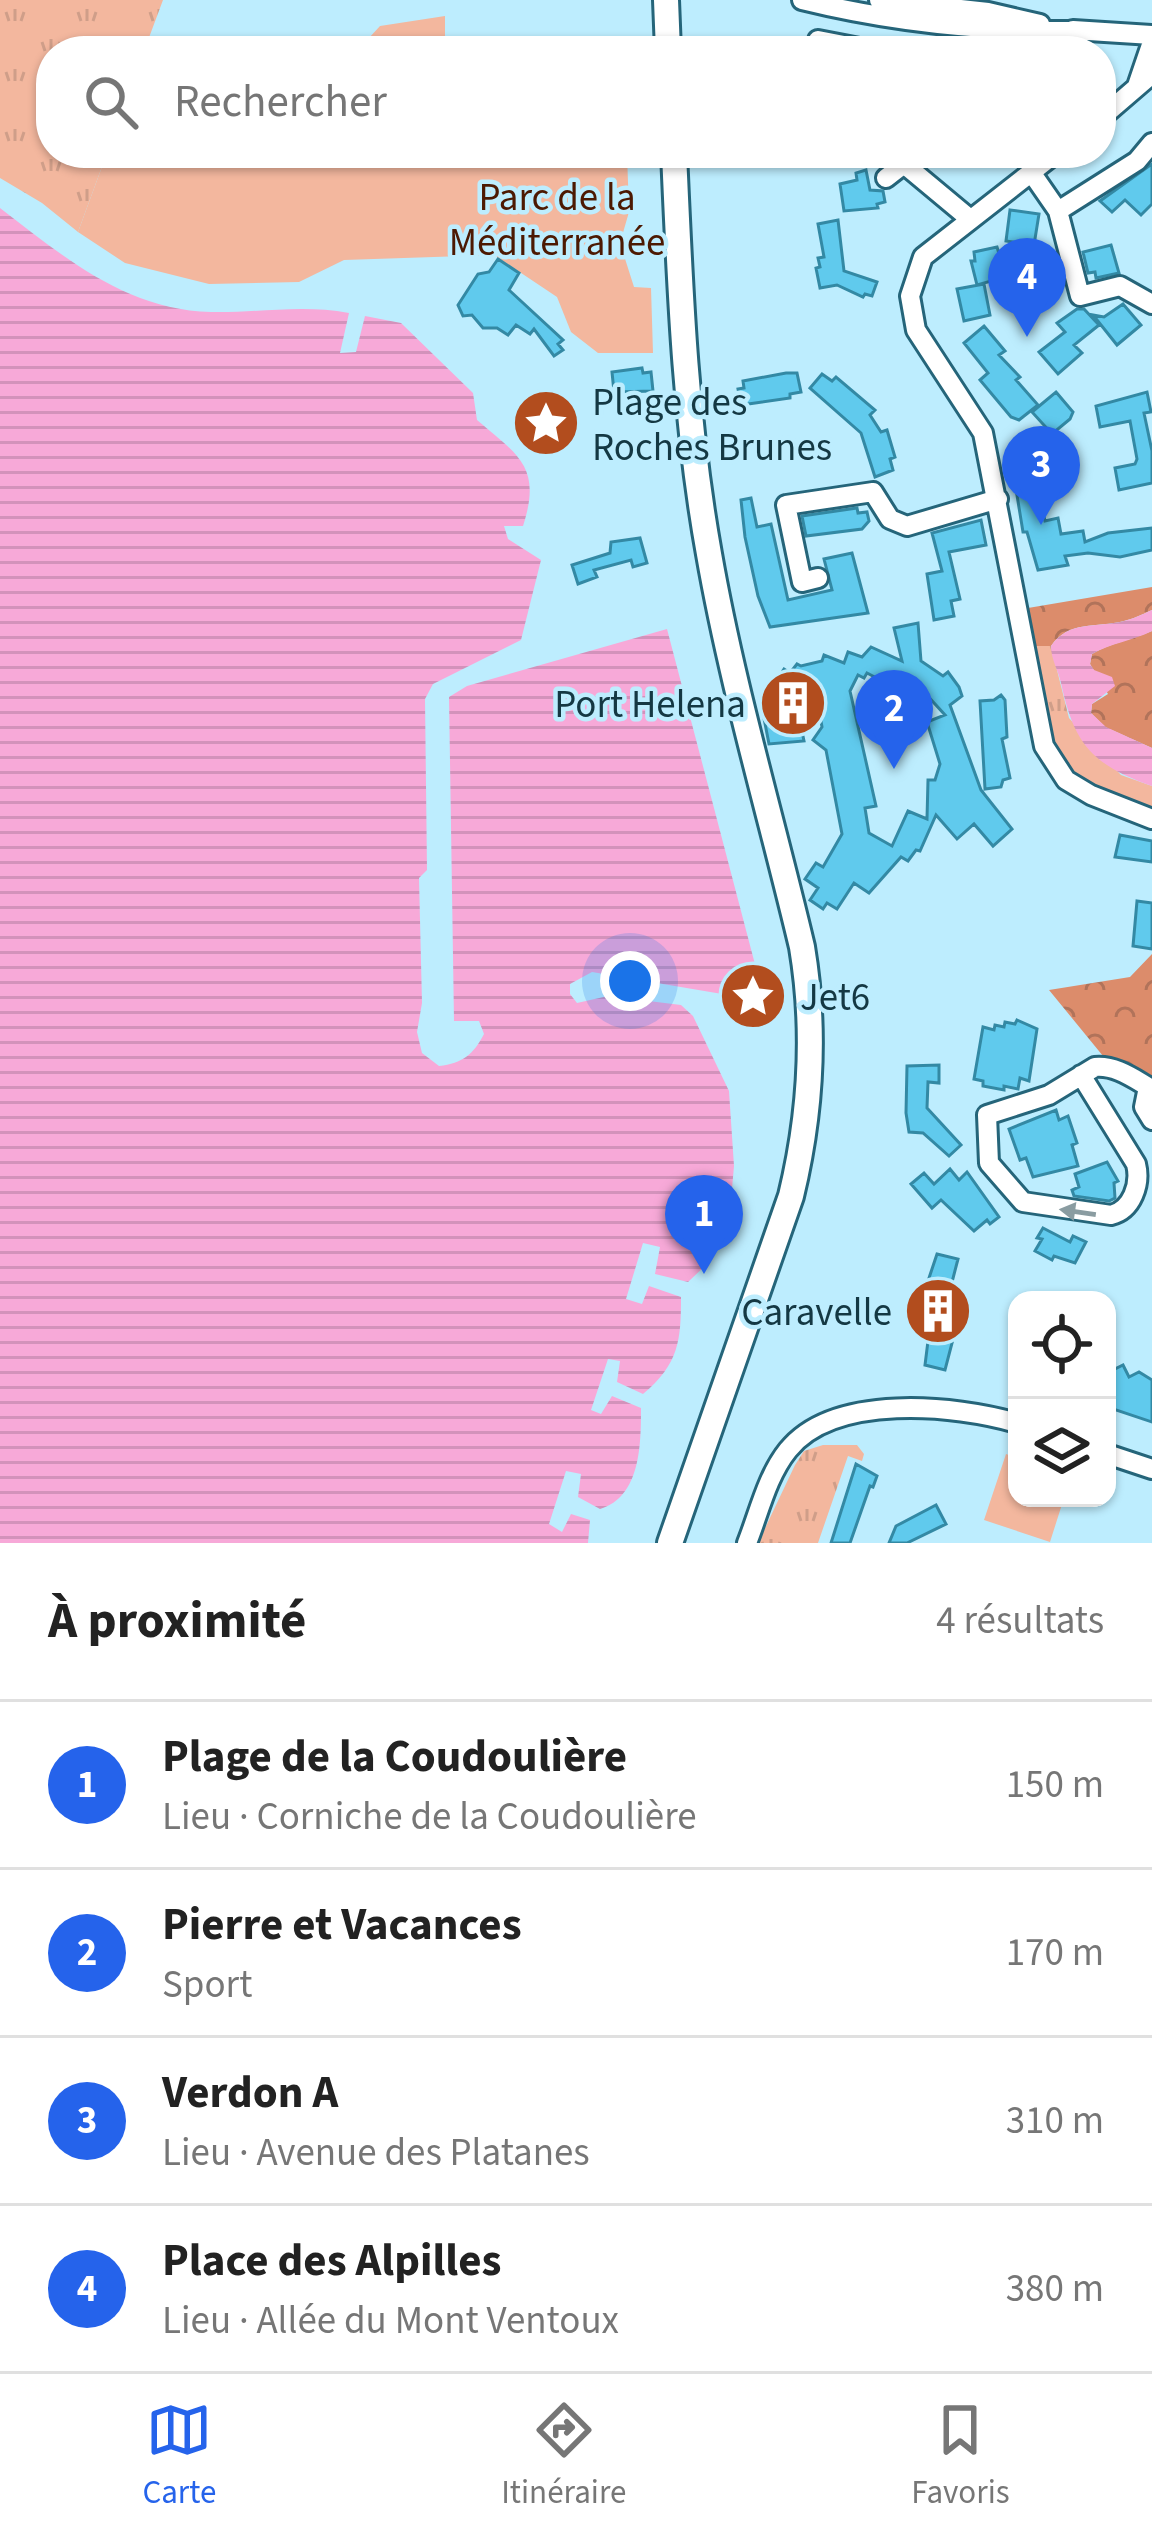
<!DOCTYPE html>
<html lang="fr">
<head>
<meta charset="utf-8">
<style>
  :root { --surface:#fff; --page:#f2f2f2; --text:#222; --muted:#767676; --line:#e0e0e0; --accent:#2563eb }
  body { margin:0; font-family:"Source Sans 3",sans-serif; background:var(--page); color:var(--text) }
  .controls { position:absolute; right:36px; bottom:36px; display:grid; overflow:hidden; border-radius:24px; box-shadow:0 3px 9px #0004 }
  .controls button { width:108px; height:108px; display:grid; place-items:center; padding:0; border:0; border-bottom:3px solid var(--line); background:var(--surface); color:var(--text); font:60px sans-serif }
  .you { position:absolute; left:630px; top:981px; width:42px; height:42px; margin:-30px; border:9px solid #fff; border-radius:50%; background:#1a73e8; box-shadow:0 0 0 18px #1a73e833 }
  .badge { display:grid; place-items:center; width:78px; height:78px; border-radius:50%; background:var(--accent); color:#fff; font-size:39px; font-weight:700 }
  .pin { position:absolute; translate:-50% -99px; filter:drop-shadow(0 3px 6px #0008) }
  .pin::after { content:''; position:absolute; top:63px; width:42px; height:36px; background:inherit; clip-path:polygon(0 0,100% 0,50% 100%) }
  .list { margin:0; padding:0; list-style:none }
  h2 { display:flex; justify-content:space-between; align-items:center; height:156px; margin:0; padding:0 48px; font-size:51px }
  h2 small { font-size:39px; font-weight:400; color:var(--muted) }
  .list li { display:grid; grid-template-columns:78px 1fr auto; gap:36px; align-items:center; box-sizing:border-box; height:168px; padding:0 48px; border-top:3px solid var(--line) }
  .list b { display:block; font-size:45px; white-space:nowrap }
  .list p { margin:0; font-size:39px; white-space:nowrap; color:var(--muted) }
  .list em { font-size:39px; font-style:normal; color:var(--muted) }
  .icon { flex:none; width:66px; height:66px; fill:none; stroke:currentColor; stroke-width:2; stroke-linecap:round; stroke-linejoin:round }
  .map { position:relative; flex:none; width:1152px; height:1543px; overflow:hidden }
  .search { position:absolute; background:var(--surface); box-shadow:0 3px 9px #0004; left:36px; right:36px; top:36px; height:132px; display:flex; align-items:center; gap:30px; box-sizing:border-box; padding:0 42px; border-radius:48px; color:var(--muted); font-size:45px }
  .sheet { height:828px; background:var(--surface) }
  nav { display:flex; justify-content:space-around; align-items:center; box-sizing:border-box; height:168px; border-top:3px solid var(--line); background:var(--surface); font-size:33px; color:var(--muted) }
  nav a { display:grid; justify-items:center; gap:6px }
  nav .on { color:var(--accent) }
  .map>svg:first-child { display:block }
  .grass { fill:url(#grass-tufts) }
  .forest { fill:url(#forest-crowns) }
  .green { fill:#f3b79e }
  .water { fill:url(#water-rules) }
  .building { fill:#60caed; stroke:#3389a4; stroke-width:3; fill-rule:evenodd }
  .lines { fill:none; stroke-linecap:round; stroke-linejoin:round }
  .minor-casing { stroke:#25657a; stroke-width:24 }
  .major-casing { stroke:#25657a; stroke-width:30 }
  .minor { stroke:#fff; stroke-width:18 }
  .major { stroke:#fff; stroke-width:24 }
  .oneway { fill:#8a9ca1 }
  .labels { text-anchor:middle; stroke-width:9; stroke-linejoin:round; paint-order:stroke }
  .park-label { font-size:39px; fill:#4c1902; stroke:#bdedfe }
  .poi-label { font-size:39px; fill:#143843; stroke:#bdedfe; text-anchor:start }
</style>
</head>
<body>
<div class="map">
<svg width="1152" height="1543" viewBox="0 0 1152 1543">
  <defs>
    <pattern id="grass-tufts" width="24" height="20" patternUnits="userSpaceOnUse" patternTransform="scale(3)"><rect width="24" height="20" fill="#f3b79e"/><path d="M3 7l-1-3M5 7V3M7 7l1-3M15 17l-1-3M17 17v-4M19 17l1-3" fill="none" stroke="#cf9e89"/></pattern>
    <pattern id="forest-crowns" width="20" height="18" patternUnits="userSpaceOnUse" patternTransform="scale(3)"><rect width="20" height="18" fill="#dc8c6b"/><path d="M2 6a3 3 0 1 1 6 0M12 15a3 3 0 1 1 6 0" fill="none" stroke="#b1735a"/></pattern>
    <pattern id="water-rules" width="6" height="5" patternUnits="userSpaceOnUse" patternTransform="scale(3)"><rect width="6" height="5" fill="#f7a9d8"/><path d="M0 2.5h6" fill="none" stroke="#d392bb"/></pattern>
  </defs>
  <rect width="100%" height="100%" fill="#bdedfe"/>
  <path class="grass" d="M0 0H163L144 51H51V153H107L78 232 42 203 0 178Z
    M1033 646H1051L1069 718 1121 775 1152 786V814L1070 776 1052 745Z
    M823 1445H857L864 1454 862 1461 848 1456 818 1543H758L795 1465 804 1451Z"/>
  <path class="forest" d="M1152 587V610C1143 614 1133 619 1124 621 1096 628 1069 620 1051 646H1033L1028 608Z
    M1152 631V748L1105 727 1091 713 1092 704 1108 694 1090 664 1092 654C1110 643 1132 640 1152 631Z
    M1152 954V1081L1103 1056 1049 990 1130 977Z"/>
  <path class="green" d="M445 16V48L485 47 504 51H357L380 26Z
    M107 153H627L629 212 620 243 634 287 651 288 653 353H598L571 332 557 297 494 255 344 260 299 282 209 284 125 263 78 232Z
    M1006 1454 1017 1458V1498H1064L1050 1542 984 1520Z"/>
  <path class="water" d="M0 208C64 257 126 310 211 312 258 313 302 304 349 313L340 353 356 352 365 316 401 323 473 393 477 420C519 456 542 467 523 526H504L508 539 541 560 521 640 433 684 425 699 427 870 419 878 422 1003 417 1032 422 1053 439 1066C463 1063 473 1055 484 1034L479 1021H454L449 697 467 686 667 629 762 991 752 994 749 990 728 995 592 972 570 984V994L577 1003 608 996 681 1005 693 1016 729 1091 734 1166 731 1200 706 1265 688 1282 655 1274 660 1247 643 1243 626 1299 642 1304 649 1286 681 1297C681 1340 679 1364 643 1394L617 1382 620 1361 608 1359 591 1410 601 1414 612 1396 641 1408C641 1443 641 1497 600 1509L578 1497 581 1474 566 1471 549 1524 562 1532 571 1514 590 1520 588 1543H0Z
    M1152 610V631C1132 641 1111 643 1092 654L1090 664 1094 670 1112 677 1115 686 1092 704 1091 713 1106 727 1152 748V786C1092 765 1074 744 1061 683 1058 670 1051 659 1051 646 1069 620 1096 628 1124 621 1133 619 1143 614 1152 610Z"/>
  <path class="building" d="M1152 164V204L1141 215 1125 200 1112 212 1100 201Z
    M866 170 870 190 883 191 885 202 877 204 878 208 844 211 840 184 857 180 856 173Z
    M1010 210 1039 214 1034 245 1006 241Z
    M838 220 844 271 877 282 872 296 865 294 863 297 837 285 820 288 816 268 820 267 818 258 824 257 818 224Z
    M1111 245 1119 273 1096 278 1095 272 1088 273 1083 252Z
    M997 247 1006 277 977 285 971 261H975L974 252Z
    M498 259 519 273 509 290 563 340 558 344 563 350 554 356 534 329 530 334 516 325 508 335 497 328H483L472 315 463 316 458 305 478 274 489 272Z
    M1028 259H1036L1045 290 1020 296V292L1013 293 1007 269 1027 264Z
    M984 284 990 315 964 321 957 289Z
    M1123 304 1141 325 1117 345 1093 315 1104 317Z
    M1077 309H1084L1099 325 1074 345 1082 353 1058 374 1039 352 1065 332 1057 323Z
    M984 326 1005 351 999 355 1020 377 1016 380 1038 405 1019 420 1011 417 980 380 988 373 964 343Z
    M642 368 643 373 651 372 653 391 614 392 612 372Z
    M786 373H797L801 392 790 394V398L741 405 738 389 744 388 743 381Z
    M822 374 832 381 836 377 875 410 870 415 881 432 887 430 895 457 890 459 893 470 875 477 861 433 810 388Z
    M1056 392 1073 412 1070 419 1052 434 1032 412Z
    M1147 392 1151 412 1144 413 1152 451V483L1119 490 1115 468 1135 464 1137 459 1130 421 1100 427 1096 406Z
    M1049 476 1053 496 1040 499 1045 521 1058 518 1061 534 1083 531 1085 542 1108 533 1152 528V550L1120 557 1088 553 1065 556 1068 565 1038 570 1027 532H1023L1015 483Z
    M751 498 757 527 771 524 788 600 832 590 824 559 852 553 868 613 770 627 758 596 745 537 741 500Z
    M857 508 858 513 867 512 869 521 862 529 806 536 802 516Z
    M981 520 986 545 949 552 960 599 951 601 954 616 934 620 927 574 942 571 932 533Z
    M640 538 647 563 633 567 631 560 594 570 597 577 578 584 572 565 610 553 611 542Z
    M918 623 921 661 943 676 948 672 959 687 962 696 950 705 981 790 1012 829 993 846 974 824 957 839 936 815 920 851 916 850 908 861 901 857 869 893 854 883 837 909 827 903 823 909 810 900 818 888 805 879 816 863 823 867 842 834 826 750 813 740 822 727 818 704 797 708 804 741 769 744 761 703 784 669 790 673 797 664 801 666 822 661 824 655 844 663 848 652 862 657 871 647 902 661 894 628ZM867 673 890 685 892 681 912 686 914 681 945 715 927 722 940 764 935 780H928L927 819 908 811 892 846 869 833 865 808 876 806 850 691 858 675 864 678Z
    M1001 695 1005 700 1007 737 1002 739 1010 778 1003 780 1001 787 985 789 980 701 994 700Z
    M1120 835 1152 841V862L1115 857Z
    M1137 901 1152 903V949L1133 946Z
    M1017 1020 1037 1029 1029 1081 1020 1078 1018 1089 1004 1086V1090L983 1086V1081L974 1079 983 1027 994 1030 995 1025 1004 1027 1005 1022 1015 1024Z
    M939 1065V1083L928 1082 927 1108 961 1145 949 1156 923 1133 909 1132 906 1113 907 1066Z
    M1056 1110 1059 1120 1068 1116 1077 1143 1072 1145 1078 1166 1033 1177 1026 1158 1020 1160 1009 1129Z
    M1107 1162 1118 1181 1114 1183 1115 1198 1109 1201 1074 1196 1072 1190 1079 1187 1075 1174Z
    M950 1169 959 1180 967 1172 999 1217 990 1224 987 1220 974 1231 941 1200 932 1208 911 1184 924 1173 934 1184Z
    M1043 1228 1070 1242 1073 1236 1086 1242 1075 1263 1054 1256 1052 1260 1035 1251 1042 1239 1037 1238Z
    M937 1254 958 1259 944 1313 954 1315 952 1323 957 1324 945 1370 925 1365 932 1309 923 1307 924 1293Z
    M1123 1365 1129 1377 1139 1372 1152 1380V1422L1107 1407V1373Z
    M856 1464 877 1476 873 1487 870 1486 850 1543H831Z
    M936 1505 946 1524 907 1543H889L896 1526Z"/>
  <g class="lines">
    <defs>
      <path id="minor" d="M802 0C895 23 989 32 1085 31
        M879 0 988 12 1040 24
        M1073 30 1152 35
        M818 40 875 51
        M1137 86 1152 42
        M1101 118 1152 74
        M1056 153 923 257 910 296 916 330 983 433 1044 746 1066 780 1091 795 1152 819
        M1031 172 1058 211 1080 296 1120 286 1152 304
        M886 178 904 164 970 219
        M1058 211 1137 161 1152 143
        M818 578 802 582 786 505 873 492 890 519 907 526 998 499
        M1081 1075 1136 1164C1141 1184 1132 1210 1111 1215L1023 1202 989 1163 987 1115 1049 1095 1095 1067C1116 1065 1134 1079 1152 1089
        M1148 1087 1144 1107 1152 1120
        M1107 1454 1152 1469
        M747 1543C759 1513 767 1476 788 1450 834 1393 955 1405 1017 1423"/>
      <path id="major" d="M666 0 668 51
        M670 1543 791 1196C811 1113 816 1031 802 947 771 816 732 686 709 554 685 421 680 288 674 153"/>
    </defs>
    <use href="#minor" class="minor-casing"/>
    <use href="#major" class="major-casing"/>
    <use href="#minor" class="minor"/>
    <use href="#major" class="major"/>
  </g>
  <defs><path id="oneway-solid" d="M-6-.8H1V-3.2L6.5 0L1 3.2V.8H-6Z" transform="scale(3)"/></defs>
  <use class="oneway" href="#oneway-solid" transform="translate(1078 1212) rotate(-172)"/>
  <defs>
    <symbol id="sight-disc" viewBox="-11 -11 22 22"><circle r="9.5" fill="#b24d1e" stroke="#bdedfe"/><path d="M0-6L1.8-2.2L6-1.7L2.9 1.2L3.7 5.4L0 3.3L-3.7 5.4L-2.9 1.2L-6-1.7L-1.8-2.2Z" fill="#fff"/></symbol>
    <symbol id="building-disc" viewBox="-11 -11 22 22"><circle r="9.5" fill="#b24d1e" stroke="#bdedfe"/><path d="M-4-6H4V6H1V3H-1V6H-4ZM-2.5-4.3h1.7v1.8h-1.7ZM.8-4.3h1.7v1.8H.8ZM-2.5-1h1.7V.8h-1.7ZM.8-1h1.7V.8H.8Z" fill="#fff"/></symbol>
  </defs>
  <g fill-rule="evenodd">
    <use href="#sight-disc" x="508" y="385" width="76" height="76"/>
    <use href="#building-disc" x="755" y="665" width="76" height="76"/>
    <use href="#sight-disc" x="715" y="958" width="76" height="76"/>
    <use href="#building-disc" x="900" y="1273" width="76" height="76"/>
  </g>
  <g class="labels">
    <g class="park-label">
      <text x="557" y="210">Parc de la<tspan x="557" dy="45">Méditerranée</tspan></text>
    </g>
    <g class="poi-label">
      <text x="592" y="415">Plage des<tspan x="592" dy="45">Roches Brunes</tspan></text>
      <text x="746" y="717" text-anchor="end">Port Helena</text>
      <text x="800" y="1010">Jet6</text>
      <text x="892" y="1325" text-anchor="end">Caravelle</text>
    </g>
  </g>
</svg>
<div class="controls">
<button><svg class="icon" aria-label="locate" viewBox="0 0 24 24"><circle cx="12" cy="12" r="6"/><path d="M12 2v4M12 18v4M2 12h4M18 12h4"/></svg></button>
<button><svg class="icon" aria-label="layers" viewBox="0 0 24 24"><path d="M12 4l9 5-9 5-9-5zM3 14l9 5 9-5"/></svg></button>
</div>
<div class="you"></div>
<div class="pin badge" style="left:704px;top:1274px">1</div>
<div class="pin badge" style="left:894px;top:769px">2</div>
<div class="pin badge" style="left:1041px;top:525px">3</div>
<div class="pin badge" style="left:1027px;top:337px">4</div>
<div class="search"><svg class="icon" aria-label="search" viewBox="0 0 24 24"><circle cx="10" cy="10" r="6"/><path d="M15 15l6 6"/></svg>Rechercher</div>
</div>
<section class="sheet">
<h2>À proximité<small>4 résultats</small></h2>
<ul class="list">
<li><span class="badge">1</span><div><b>Plage de la Coudoulière</b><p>Lieu · Corniche de la Coudoulière</p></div><em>150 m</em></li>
<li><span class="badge">2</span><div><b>Pierre et Vacances</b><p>Sport</p></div><em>170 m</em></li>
<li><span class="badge">3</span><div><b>Verdon A</b><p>Lieu · Avenue des Platanes</p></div><em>310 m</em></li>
<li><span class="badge">4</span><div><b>Place des Alpilles</b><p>Lieu · Allée du Mont Ventoux</p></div><em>380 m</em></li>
</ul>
</section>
<nav>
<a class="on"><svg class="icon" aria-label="map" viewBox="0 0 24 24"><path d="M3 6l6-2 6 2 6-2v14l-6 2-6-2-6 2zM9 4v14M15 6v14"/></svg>Carte</a>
<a><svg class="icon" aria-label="directions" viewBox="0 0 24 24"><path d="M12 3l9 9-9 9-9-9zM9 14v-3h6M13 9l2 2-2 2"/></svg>Itinéraire</a>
<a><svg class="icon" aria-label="saved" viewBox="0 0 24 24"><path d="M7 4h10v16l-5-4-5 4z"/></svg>Favoris</a>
</nav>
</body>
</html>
